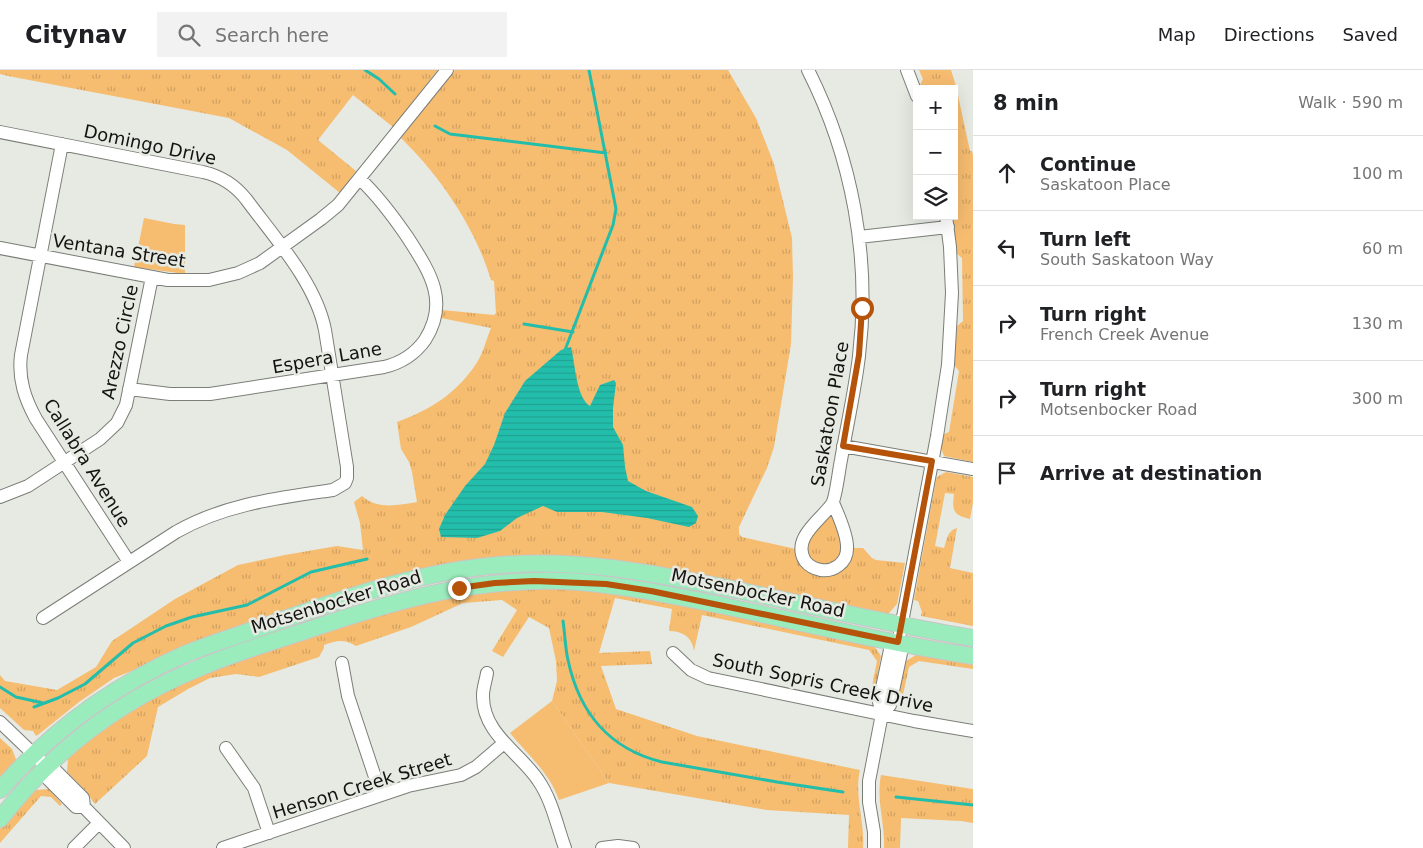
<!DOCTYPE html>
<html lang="en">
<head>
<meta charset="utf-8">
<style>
  :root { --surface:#fff; --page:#f2f2f2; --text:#202124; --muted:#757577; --line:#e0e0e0 }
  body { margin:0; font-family:"DejaVu Sans",sans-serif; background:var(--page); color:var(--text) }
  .controls { position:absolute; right:15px; top:15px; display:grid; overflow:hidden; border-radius:0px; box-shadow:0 5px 20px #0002 }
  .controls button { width:45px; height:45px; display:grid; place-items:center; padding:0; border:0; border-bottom:1px solid var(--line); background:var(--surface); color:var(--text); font:25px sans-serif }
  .stop { position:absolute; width:15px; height:15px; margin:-11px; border:4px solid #b45309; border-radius:50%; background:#fff }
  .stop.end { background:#b45309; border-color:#fff; box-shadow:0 1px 5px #0008 }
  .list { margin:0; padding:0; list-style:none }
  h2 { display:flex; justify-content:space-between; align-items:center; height:65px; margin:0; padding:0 20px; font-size:21px }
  h2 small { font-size:16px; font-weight:400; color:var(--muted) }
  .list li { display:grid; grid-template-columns:32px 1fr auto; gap:15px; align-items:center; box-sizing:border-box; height:75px; padding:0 20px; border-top:1px solid var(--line) }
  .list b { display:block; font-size:19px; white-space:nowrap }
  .list p { margin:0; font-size:16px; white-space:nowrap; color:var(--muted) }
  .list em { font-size:16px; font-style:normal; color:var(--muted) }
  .icon { flex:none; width:28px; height:28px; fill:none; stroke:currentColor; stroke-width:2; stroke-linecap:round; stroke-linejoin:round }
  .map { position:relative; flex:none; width:973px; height:778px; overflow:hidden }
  header { display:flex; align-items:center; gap:30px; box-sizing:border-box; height:70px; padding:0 25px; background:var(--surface); border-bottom:1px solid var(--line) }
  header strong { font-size:24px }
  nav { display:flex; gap:28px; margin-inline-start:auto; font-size:18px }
  .search { width:350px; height:45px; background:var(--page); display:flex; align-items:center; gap:12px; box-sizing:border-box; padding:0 18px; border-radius:0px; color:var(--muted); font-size:19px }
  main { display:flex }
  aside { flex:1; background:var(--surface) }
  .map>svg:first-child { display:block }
  .grass { fill:url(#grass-tufts) }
  .green { fill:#f6bc70 }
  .water { fill:url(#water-rules) }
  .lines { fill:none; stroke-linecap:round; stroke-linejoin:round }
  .stream { stroke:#23beab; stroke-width:3 }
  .minor-casing { stroke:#7a7e77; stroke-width:14 }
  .major-casing { stroke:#c6c7c6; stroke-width:18 }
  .minor { stroke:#fff; stroke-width:12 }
  .major { stroke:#9becbd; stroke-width:16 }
  .route { stroke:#b45309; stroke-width:6 }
  .labels { text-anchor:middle; stroke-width:5; stroke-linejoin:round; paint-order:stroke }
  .street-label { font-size:18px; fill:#131411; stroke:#e6eae2 }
</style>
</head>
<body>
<header>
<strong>Citynav</strong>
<div class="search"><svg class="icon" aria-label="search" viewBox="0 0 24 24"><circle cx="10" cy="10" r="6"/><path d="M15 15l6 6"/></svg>Search here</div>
<nav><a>Map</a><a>Directions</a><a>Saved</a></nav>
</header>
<main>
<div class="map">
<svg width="973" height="778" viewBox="0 0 973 778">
  <defs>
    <pattern id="grass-tufts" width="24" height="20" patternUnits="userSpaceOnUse" patternTransform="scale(1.25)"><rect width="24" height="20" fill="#f6bc70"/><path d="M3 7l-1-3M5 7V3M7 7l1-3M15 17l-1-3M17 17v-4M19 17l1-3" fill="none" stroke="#d2a160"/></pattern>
    <pattern id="water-rules" width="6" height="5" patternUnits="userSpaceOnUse" patternTransform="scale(1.25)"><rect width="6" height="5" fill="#23beab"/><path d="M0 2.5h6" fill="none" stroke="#1fa292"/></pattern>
  </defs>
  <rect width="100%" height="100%" fill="#e6eae2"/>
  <path class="grass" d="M0 0H438L393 57 353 25 318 70 356 101 340 123 287 80 229 48 8 6 0 4Z
    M455 0H728L756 48 774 94 792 168 793 208 791 274 774 377 767 398 739 457V464L742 467 796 479 821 505 852 478H863L872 488 876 490 905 493 897 534 888 544 659 499 495 490 154 592 114 608 79 632 39 664 36 666 33 661 24 660 0 638V605L5 611 57 620 96 597 112 571 175 529 238 495 285 485 337 476 363 480 360 453 354 432 362 426C378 440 398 435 417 432L412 402 409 392 401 379 397 352C430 340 456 324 476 294 483 284 486 270 491 258L441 248 442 240 494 245 496 243 494 211 491 210C475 157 440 106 401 68Z
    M919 0H951L956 16 970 81H972L973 85V392L944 386 940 375 942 365 949 362 959 301 954 295 957 256 963 251 962 188 956 183 952 146H954V19H920L919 17 923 9Z
    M946 402 973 407V433L970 449C953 445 952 441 954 424L945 423 935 476 944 478C947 469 947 461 957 458L950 498 973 503V556L921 546 922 542 918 531 914 530 936 410 937 407Z
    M832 444 843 476 842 483 830 495 816 494 807 484 809 467Z
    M549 517 629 523 874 576 881 586 874 625 870 626 877 591 869 580 702 545 694 581C692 567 683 561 669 561L672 539 615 528 599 583 650 581 652 594 601 596 616 639 697 666 860 700C854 726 865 752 863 778H848L849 745 767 740 609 713 552 631 557 611 556 591 549 558 529 547 503 587 492 581 517 540 502 530 463 533 411 557 356 576C344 568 335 571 324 575V578L319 587 259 607 236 604 210 608 188 619 158 637 147 686 95 734 85 720 67 702 68 689 71 686 70 684 117 648 195 606 378 543 472 522Z
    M921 583 973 592V599L919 591 909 597 901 634 898 629 906 591 916 585H920Z
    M0 668 12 679 17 692 0 712Z
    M881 705 973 719V753L961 751 901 748 900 778H884C885 753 876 730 881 705Z
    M49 719 62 734 60 736 51 727 41 726 0 773V759L32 720 34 722 36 720Z"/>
  <path class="green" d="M144 148 174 154 185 155V204L134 197Z
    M552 631 609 713 559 730C549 702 528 685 510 663Z"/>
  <path class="water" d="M571 277C575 292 576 328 590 336L600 315 614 310 616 313 613 338V357L623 375 625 397 628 411 646 421 692 437 698 446 696 453 689 457 647 448 602 442H557L543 436 517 448 500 461 477 468 441 467 439 459 445 445 465 416 485 394 494 375 505 343 525 311 561 280Z"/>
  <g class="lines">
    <path class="stream" d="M365 0 379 9 395 24
      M435 56 450 64 606 83
      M524 254 573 262
      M565 280 613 155 616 139 589 0
      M563 551C565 564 565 577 568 590 579 642 609 679 662 692L777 712 843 722
      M0 617 16 627 43 633
      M34 637 58 628 85 614 133 573 166 556 192 547 247 535 311 502 367 489
      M896 727 973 735"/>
    <defs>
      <path id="minor" d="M808 0C852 87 871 188 859 286 855 320 847 355 841 390 839 399 836 427 832 434 821 450 791 468 805 491 809 496 815 499 821 500 833 502 847 493 847 479 848 467 838 444 833 433
        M907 0 917 26
        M0 62 203 102C221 106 234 114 246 129 274 167 316 213 325 260L347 397V408L345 413
        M62 74 21 285C18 309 25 329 36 349L129 492
        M859 167 948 157
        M0 178 168 210H209L238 203 260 193 321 149 338 135 447 0
        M129 319 170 324H210L384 297C401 293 415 284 425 270 450 231 429 201 408 168 393 146 379 127 360 109
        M843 376 973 399
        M0 427 28 416 100 369 117 353 126 335 152 207
        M43 548 176 462C225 434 278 428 333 420L345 413
        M900 563 937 366 948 295 952 223 950 177 946 146
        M673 583 691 600 708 608 914 651 973 661
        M342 593 348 626 381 725
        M487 603C486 610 483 618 483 625 482 663 520 683 538 710 552 730 557 756 565 778
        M882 644 879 632 890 580 898 572
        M0 652 46 696 56 701 83 728 84 737
        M226 678 254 718 269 763
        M46 696 48 709 76 737H84L124 778
        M74 778 99 753
        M223 778 408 716 461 705 476 697 504 673
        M602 778 618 776 633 778
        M874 778V762L869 732V711L882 644 890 635 901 583 898 572"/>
      <path id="major" d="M0 720C50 662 113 616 183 585 209 574 236 566 262 557 336 531 410 504 489 496 575 487 653 503 737 520 816 537 894 555 973 568
        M0 749C52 682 120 630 199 598 234 583 271 572 308 560 399 529 483 505 580 512 626 516 670 525 715 534 801 552 886 573 973 586"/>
    </defs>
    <use href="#minor" class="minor-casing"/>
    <use href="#major" class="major-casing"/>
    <use href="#minor" class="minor"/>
    <use href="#major" class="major"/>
  </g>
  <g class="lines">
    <path class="route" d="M459 518 495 513 534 511 606 514 651 521 898 572 932 391 843 376 859 285 862 238"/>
  </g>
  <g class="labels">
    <g class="street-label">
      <text transform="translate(150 75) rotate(12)" y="6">Domingo Drive</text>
      <text transform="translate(119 181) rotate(9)" y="6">Ventana Street</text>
      <text transform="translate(120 272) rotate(-78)" y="6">Arezzo Circle</text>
      <text transform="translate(327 288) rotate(-10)" y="6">Espera Lane</text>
      <text transform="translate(830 344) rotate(-80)" y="6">Saskatoon Place</text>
      <text transform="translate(87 393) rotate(58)" y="6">Callabra Avenue</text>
      <text transform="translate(758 523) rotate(12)" y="6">Motsenbocker Road</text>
      <text transform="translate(336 532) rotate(-17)" y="6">Motsenbocker Road</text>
      <text transform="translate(823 613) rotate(12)" y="6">South Sopris Creek Drive</text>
      <text transform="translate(362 716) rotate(-17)" y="6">Henson Creek Street</text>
    </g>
  </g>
</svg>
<div class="controls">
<button>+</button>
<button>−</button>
<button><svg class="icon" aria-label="layers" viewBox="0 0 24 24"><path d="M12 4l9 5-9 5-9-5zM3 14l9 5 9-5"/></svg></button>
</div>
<div class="stop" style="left:862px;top:238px"></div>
<div class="stop end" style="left:459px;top:518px"></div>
</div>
<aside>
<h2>8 min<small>Walk · 590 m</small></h2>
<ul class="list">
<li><svg class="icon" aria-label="ahead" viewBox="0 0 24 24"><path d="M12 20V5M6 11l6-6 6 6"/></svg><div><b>Continue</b><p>Saskatoon Place</p></div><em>100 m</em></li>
<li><svg class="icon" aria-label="left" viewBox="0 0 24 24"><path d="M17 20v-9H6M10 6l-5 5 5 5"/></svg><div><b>Turn left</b><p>South Saskatoon Way</p></div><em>60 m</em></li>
<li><svg class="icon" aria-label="right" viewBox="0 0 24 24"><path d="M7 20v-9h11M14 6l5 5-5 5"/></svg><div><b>Turn right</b><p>French Creek Avenue</p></div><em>130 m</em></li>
<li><svg class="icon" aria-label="right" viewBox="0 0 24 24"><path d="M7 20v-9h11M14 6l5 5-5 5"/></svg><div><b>Turn right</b><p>Motsenbocker Road</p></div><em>300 m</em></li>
<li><svg class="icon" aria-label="arrive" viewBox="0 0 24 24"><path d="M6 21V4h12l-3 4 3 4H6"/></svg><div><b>Arrive at destination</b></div></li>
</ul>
</aside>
</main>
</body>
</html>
